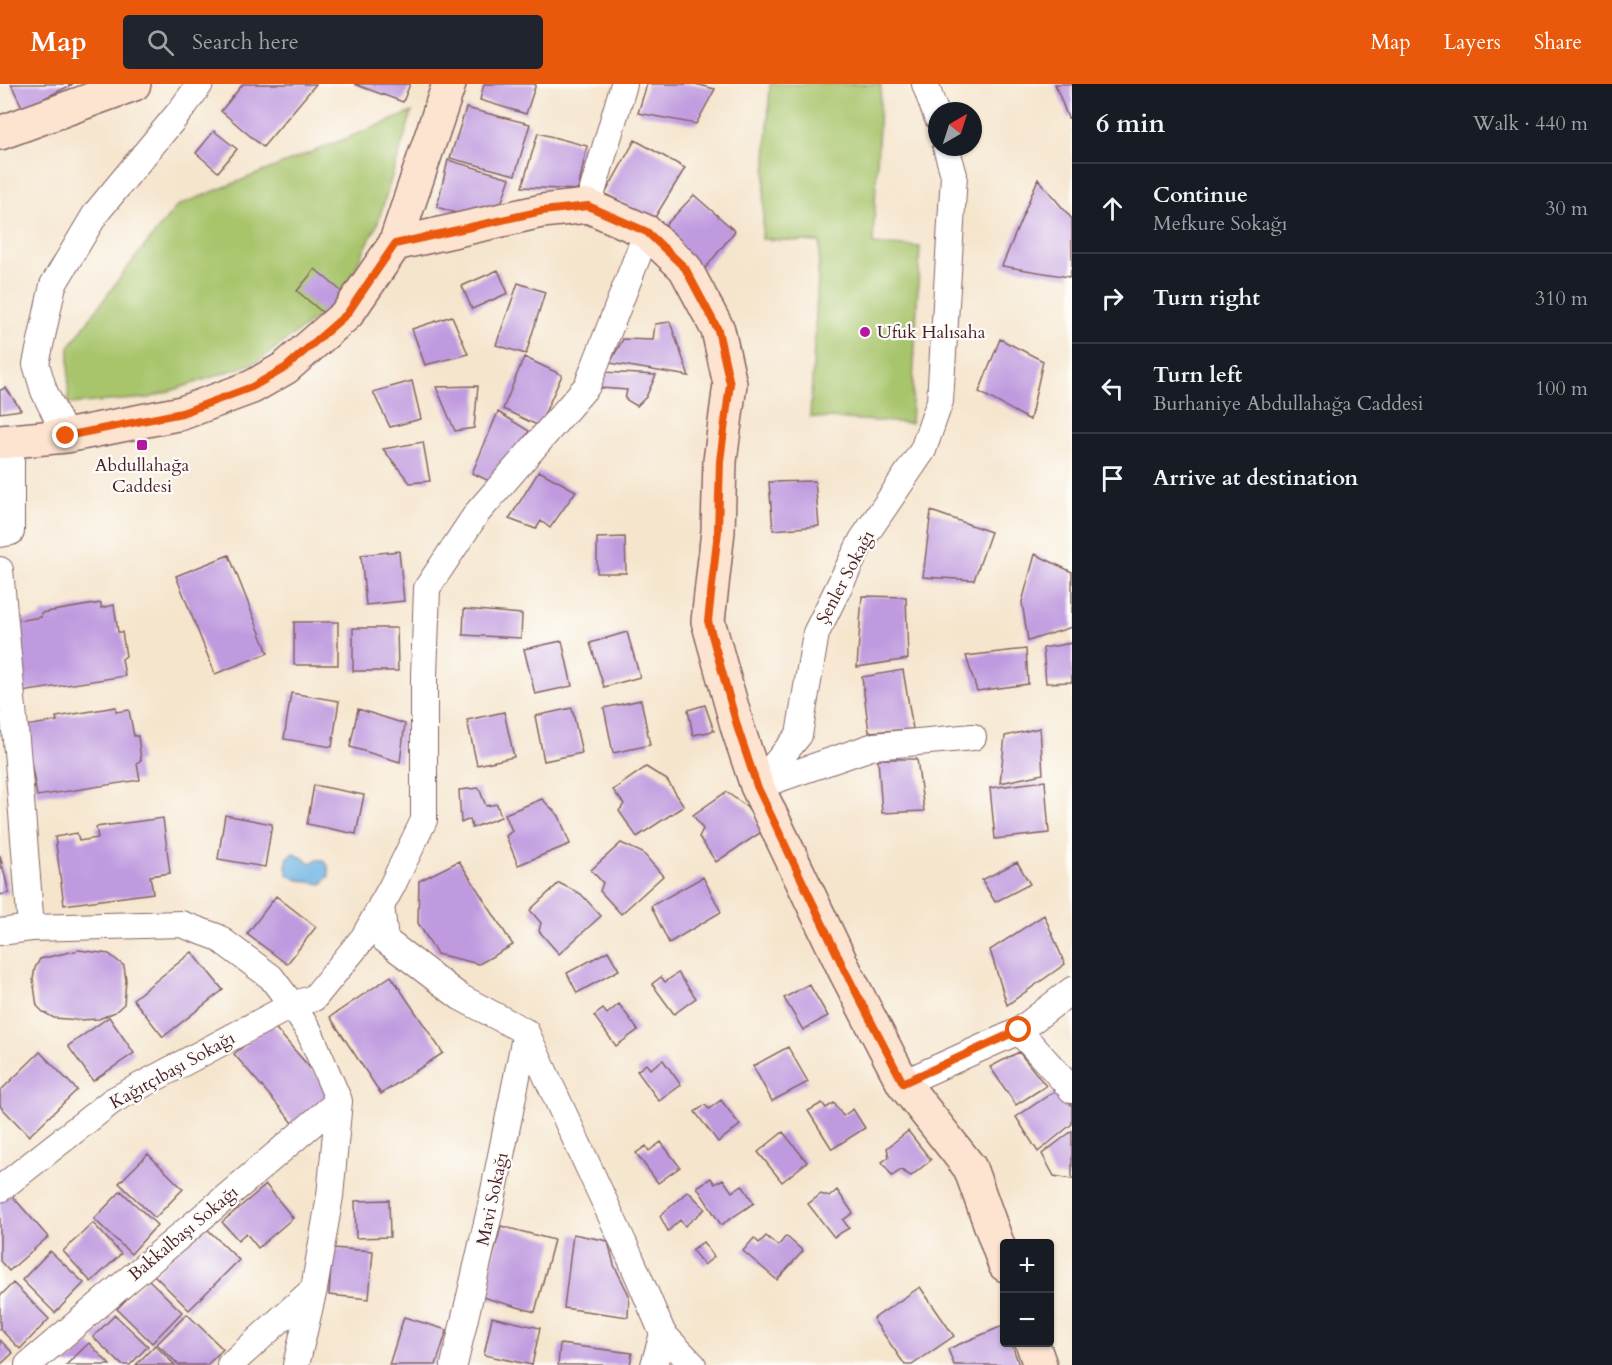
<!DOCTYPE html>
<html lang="en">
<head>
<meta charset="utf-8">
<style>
  :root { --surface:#171b24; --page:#20242c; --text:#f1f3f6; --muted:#9ea1a6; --line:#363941; --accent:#ea580c }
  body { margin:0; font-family:Cardo,serif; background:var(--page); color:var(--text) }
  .controls { position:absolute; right:18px; bottom:18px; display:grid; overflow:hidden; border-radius:6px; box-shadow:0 2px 4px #0004 }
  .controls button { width:54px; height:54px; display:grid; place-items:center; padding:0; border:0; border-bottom:2px solid var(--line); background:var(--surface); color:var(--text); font:30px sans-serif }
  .compass { position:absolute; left:928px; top:18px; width:54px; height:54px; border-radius:50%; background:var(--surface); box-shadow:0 2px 4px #0004; rotate:39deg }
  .stop { position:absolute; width:18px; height:18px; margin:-14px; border:4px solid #ea580c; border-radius:50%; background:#fff }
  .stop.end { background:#ea580c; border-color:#fff; box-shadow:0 2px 6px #0008 }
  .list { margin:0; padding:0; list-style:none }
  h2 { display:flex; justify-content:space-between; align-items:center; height:78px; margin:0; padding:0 24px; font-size:26px }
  h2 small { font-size:20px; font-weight:400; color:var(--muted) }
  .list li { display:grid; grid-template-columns:39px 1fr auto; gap:18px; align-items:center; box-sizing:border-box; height:90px; padding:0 24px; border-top:2px solid var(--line) }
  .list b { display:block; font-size:22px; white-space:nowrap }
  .list p { margin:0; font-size:20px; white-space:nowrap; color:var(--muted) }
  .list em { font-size:20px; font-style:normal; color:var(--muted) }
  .icon { flex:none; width:33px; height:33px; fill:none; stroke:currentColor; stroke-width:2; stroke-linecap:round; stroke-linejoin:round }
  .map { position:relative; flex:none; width:1072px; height:1281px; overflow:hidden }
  header { display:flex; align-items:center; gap:36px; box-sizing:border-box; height:84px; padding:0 30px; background:var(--accent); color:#fff }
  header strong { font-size:28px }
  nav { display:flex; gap:33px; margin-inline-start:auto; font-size:21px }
  .search { width:420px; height:54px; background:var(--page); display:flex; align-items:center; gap:15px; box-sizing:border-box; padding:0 21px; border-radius:6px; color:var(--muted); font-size:22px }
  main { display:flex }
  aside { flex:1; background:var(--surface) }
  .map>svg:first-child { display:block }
  .green { fill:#a8c56c; stroke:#79724c; stroke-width:1.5 }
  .water { fill:#6db3e3; stroke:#5c6987; stroke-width:1.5 }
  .building { fill:#bf9adf }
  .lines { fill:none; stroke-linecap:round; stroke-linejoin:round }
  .street-casing { stroke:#866464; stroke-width:28 }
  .secondary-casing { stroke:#866464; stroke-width:36 }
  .street { stroke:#fff; stroke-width:26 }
  .secondary { stroke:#fde4d1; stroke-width:33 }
  .route { stroke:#ea580c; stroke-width:8 }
  .poi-dot { fill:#b5179e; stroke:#fdfcf7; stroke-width:2 }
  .labels { text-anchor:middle; stroke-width:4.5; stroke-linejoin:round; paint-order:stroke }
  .poi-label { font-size:18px; fill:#4a1f2b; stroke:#fdfcf7; text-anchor:start }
  .street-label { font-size:18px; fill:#4a1f2b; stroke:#fdfcf7 }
</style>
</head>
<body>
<header>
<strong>Map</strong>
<div class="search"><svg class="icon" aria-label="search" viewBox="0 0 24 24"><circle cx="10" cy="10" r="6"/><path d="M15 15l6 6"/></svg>Search here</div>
<nav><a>Map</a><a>Layers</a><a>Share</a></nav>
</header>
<main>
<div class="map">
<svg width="1072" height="1281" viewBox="0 0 1072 1281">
  <rect width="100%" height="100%" fill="#fdfcf7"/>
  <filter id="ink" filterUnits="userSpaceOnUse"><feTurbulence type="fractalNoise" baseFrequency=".0167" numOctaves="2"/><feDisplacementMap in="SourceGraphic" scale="12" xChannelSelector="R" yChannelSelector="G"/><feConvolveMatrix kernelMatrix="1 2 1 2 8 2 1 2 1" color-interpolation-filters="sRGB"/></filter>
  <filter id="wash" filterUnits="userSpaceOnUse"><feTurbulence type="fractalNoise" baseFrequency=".008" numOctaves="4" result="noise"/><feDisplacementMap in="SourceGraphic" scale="24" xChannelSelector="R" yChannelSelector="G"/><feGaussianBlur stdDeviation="1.35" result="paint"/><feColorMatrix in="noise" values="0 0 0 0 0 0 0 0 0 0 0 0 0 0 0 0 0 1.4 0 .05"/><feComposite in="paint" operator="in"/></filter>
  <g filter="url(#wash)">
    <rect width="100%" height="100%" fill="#f5e5cd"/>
    <path class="green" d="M770 0H881L873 160 920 163 911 339 810 333 820 158 762 155Z
      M412 28 377 141 338 218 257 278 149 314 68 320 69 263 128 183 177 122Z"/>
    <path class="water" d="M294 769 311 779 316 776H323L328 782 329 792 322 800 299 796 288 791 286 783 288 773Z"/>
    <g id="blocks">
      <path class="building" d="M11 0H73L23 25Z
        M243 0H316L263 63 221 27Z
        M354 0H410L403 18Z
        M484 0H536L526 30 480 16Z
        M647 0H695L715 5 696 40 638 29Z
        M1055 0H1072V33L1068 34Z
        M466 24 530 40 515 91 450 74Z
        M214 47 237 65 218 88 196 69Z
        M538 49 587 62 578 106 522 103Z
        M635 56 685 84 654 135 605 110Z
        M448 76 510 94 499 126 462 131 437 123Z
        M1038 95 1072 135V184L1069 193 1002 182Z
        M694 111 735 147 704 186 660 147Z
        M315 185 347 212 329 234 297 207Z
        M498 186 508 209 472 225 462 202Z
        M518 199 545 208 526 270 496 261Z
        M452 232 468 270 425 281 412 245Z
        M670 238 689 292 610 279 623 255 653 256 655 240Z
        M1000 255 1043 277 1030 336 979 308Z
        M524 273 562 291 539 342 503 325Z
        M603 288 656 291 646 313 637 322 625 315 627 306 601 304Z
        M412 297 421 335 390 343 373 308Z
        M478 302 474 344 455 347 436 303Z
        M6 304 21 326 0 329V306Z
        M498 328 529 347 496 400 472 389Z
        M423 358 430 397 410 399 383 365Z
        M539 387 576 407 550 444 541 437 536 445 509 435Z
        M815 397 819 442 773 446 769 398Z
        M931 427 991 448 974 496 923 493Z
        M625 453 626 489H597V454Z
        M399 467 404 517 366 521 361 471Z
        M1035 470 1072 488V543L1028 557 1022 518Z
        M229 471 268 569 215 590 176 492Z
        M862 512 906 513 908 575 857 583Z
        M101 519V524L114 521 118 548H122L126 572 122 575 125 592 22 608 10 538 41 533V529Z
        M464 525 522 530 521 554 463 551Z
        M294 538H338V581H294Z
        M353 544H397L398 587H353Z
        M627 548 640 593 604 603 590 559Z
        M562 557 572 602 535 610 524 565Z
        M1072 559V598L1046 599 1043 564Z
        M1026 565 1028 600 977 607 966 572Z
        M903 586 913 645 869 648 862 593Z
        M291 609 339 617 332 663 284 655Z
        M641 616 650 661 613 669 604 624Z
        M705 621 714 647 693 651 688 626Z
        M116 623V628L129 626 134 652H138L141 676 137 679 140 696 37 712 25 642 57 637 56 633Z
        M572 624 582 669 544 677 535 632Z
        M358 625 405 640 400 678 350 663Z
        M504 628 514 673 477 681 467 636Z
        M1040 644 1043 690 1000 699 1005 652Z
        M878 675H917L924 727 882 729Z
        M646 683 667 696 684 722 637 753 619 727 624 720 613 706Z
        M1045 697 1049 749 995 755 990 704Z
        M314 701 364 711 356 750 307 740Z
        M479 704 486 722 497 720 501 733 472 744 470 735 461 739 459 706Z
        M726 708 746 722 763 747 716 778 699 753 703 745 693 731Z
        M542 715 559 732 570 760 518 781 506 752 512 747 505 730Z
        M225 731 272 740 265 783 218 775Z
        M163 734 170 789 150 792 153 809 64 821 55 753 77 749 79 757 98 754 96 743Z
        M621 759 643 769 663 792 621 830 600 807 603 799 591 786Z
        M0 771 9 809 0 811Z
        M459 777 513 861 479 880 437 870 418 839 419 797Z
        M1017 778 1030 800 995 818 982 796Z
        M703 793 721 828 669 859 651 822Z
        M559 799 581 810 601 832 559 870 539 847 541 839 530 826Z
        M276 812 316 843 287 880 247 850Z
        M1044 831 1065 880 1007 921 990 866Z
        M79 866 109 870 124 882 126 896 124 920 115 928 99 935 79 936 54 934 43 928 37 922 33 895 35 884 40 875Z
        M608 867 619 886 577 909 567 889Z
        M192 868 223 906 163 953 133 915Z
        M678 889 696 914 674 930 652 900 661 893 665 898Z
        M391 892 443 969 381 1010 330 933Z
        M809 900 828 932 803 946 784 914Z
        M619 920 638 946 616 962 594 932 603 925 607 930Z
        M109 933 134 969 93 997 68 962Z
        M271 939 331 1008 294 1040 234 970Z
        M788 963 808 998 772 1017 753 982Z
        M40 968 77 1006 29 1052 0 1022V1007Z
        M1019 968 1046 1002 1016 1021 990 983Z
        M663 976 681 1001 659 1017 637 987 646 980 650 985Z
        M1058 1005 1072 1022V1040L1038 1068 1016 1033Z
        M721 1016 740 1041 718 1058 695 1028 705 1021 709 1025Z
        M822 1019 826 1024 834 1019 843 1032 853 1025 865 1044 832 1065 808 1027Z
        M908 1047 931 1076 911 1092 901 1086 892 1092 882 1078 889 1073 887 1064Z
        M1072 1047V1095L1054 1092 1042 1070Z
        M783 1048 807 1078 782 1098 758 1068Z
        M661 1058 680 1083 658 1099 636 1069 646 1062 649 1067Z
        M148 1070 183 1105 155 1134 119 1099Z
        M711 1094 715 1100 723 1095 732 1108 742 1101 754 1119 721 1141 697 1103Z
        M266 1101 293 1134 258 1164 246 1149 238 1156 222 1138Z
        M7 1106 48 1153 9 1187 0 1177V1112Z
        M837 1106 853 1129 843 1136 849 1144 834 1153 808 1120 821 1110 829 1113Z
        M121 1107 157 1141 131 1170 94 1135Z
        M688 1107 705 1125 685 1142 680 1136 668 1147 660 1132Z
        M389 1116 390 1153 356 1154 355 1117Z
        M93 1139 121 1170 91 1198 63 1167Z
        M203 1141 239 1176 189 1226 154 1191Z
        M501 1142 554 1156 535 1228 482 1213Z
        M573 1150 608 1157 614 1181 629 1211 628 1233 564 1224Z
        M766 1152 778 1162 786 1152 803 1167 777 1196 743 1167 754 1154 759 1159Z
        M703 1158 714 1173 704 1181 692 1166Z
        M332 1164 373 1167 369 1215 329 1211Z
        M50 1167 84 1199 55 1229 22 1196Z
        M147 1194 182 1228 152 1259 117 1225Z
        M13 1199 49 1235 20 1265 0 1245V1212Z
        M920 1203 954 1252 912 1281H905L873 1235Z
        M187 1230 223 1265 207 1281H179L157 1260Z
        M115 1231 148 1262 130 1281H122L93 1253Z
        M404 1233 447 1246 436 1281H389Z
        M492 1233 540 1244 532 1281 484 1271Z
        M1005 1241V1258H1011L1019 1281H954L948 1265Z
        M0 1256 13 1269 0 1281Z
        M89 1259 110 1281H66Z
        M560 1260 632 1269 630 1281H558Z
        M155 1261 175 1281H136Z"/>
    </g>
  </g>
  <g filter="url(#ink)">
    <use href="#blocks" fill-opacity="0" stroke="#866464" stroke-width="1.5"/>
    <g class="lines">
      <defs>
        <path id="street" d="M925 0 937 33
          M588 122 624 0
          M66 352 44 307 36 280 53 201 96 129 181 26 200 0
          M0 450 11 448V357
          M0 486 18 678 31 844
          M757 702 799 651 816 549 862 456 923 366 940 317 954 91 946 63
          M758 702 874 662 973 653
          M381 821 385 856 460 913 526 948 630 1173 663 1250 693 1281
          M0 848 31 844 181 840 217 853 271 893 292 921 309 947 339 1017 330 1112 314 1205 296 1281
          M1019 947 1072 1006
          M903 999 1019 947 1072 906
          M0 1105 112 1017 292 921 314 914 364 853 392 802 424 736V592L427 504 477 429 587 302 647 148
          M28 1281 339 1017
          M230 1281 314 1205
          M454 1281 490 1126 526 948
          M654 1281 663 1250"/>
        <path id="secondary" d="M0 49 134 0
          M395 160 542 127 588 122 647 148 685 184 718 246 730 300 720 377 718 447 708 537 738 645 757 702 845 887 903 999 970 1084 1005 1181
          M0 358 66 352 182 329 252 303 285 284 347 230 395 160 449 0
          M1032 1258 1040 1281"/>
      </defs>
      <use href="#street" class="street-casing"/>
      <use href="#secondary" class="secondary-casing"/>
      <use href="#street" class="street"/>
      <use href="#secondary" class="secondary"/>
    </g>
  </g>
  <g class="lines" filter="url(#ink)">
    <path class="route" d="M66 352 182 329 252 303 285 284 347 230 395 160 542 127 588 122 647 148 685 184 718 246 730 300 720 377 718 447 708 537 738 645 757 702 845 887 903 999 1019 946"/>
  </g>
  <g class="poi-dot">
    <circle cx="865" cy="248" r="6"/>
    <rect x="136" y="355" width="12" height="12" rx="3"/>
  </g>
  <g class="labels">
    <g class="poi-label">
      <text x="877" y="254">Ufuk Halısaha</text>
      <text x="142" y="387" text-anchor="middle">Abdullahağa<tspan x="142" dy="21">Caddesi</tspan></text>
    </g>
    <g class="street-label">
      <text transform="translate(845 493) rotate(-62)" y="6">Şenler Sokağı</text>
      <text transform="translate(172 986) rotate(-29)" y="6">Kağıtçıbaşı Sokağı</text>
      <text transform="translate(492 1115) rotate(-78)" y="6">Mavi Sokağı</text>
      <text transform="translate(183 1149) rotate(-40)" y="6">Bakkalbaşı Sokağı</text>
    </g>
  </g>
</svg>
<div class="controls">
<button>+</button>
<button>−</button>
</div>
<svg class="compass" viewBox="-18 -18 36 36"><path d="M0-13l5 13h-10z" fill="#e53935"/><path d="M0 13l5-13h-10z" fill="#9ea1a6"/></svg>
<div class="stop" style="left:1019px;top:946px"></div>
<div class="stop end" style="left:66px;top:352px"></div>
</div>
<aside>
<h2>6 min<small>Walk · 440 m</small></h2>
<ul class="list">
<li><svg class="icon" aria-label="ahead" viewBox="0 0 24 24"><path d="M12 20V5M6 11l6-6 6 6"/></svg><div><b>Continue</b><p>Mefkure Sokağı</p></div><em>30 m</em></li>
<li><svg class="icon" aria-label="right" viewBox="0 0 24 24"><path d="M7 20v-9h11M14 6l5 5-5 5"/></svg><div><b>Turn right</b></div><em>310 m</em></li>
<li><svg class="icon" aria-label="left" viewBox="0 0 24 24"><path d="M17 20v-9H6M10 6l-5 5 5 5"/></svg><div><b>Turn left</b><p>Burhaniye Abdullahağa Caddesi</p></div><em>100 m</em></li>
<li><svg class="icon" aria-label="arrive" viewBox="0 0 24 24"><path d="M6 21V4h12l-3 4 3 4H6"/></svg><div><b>Arrive at destination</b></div></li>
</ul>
</aside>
</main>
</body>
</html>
